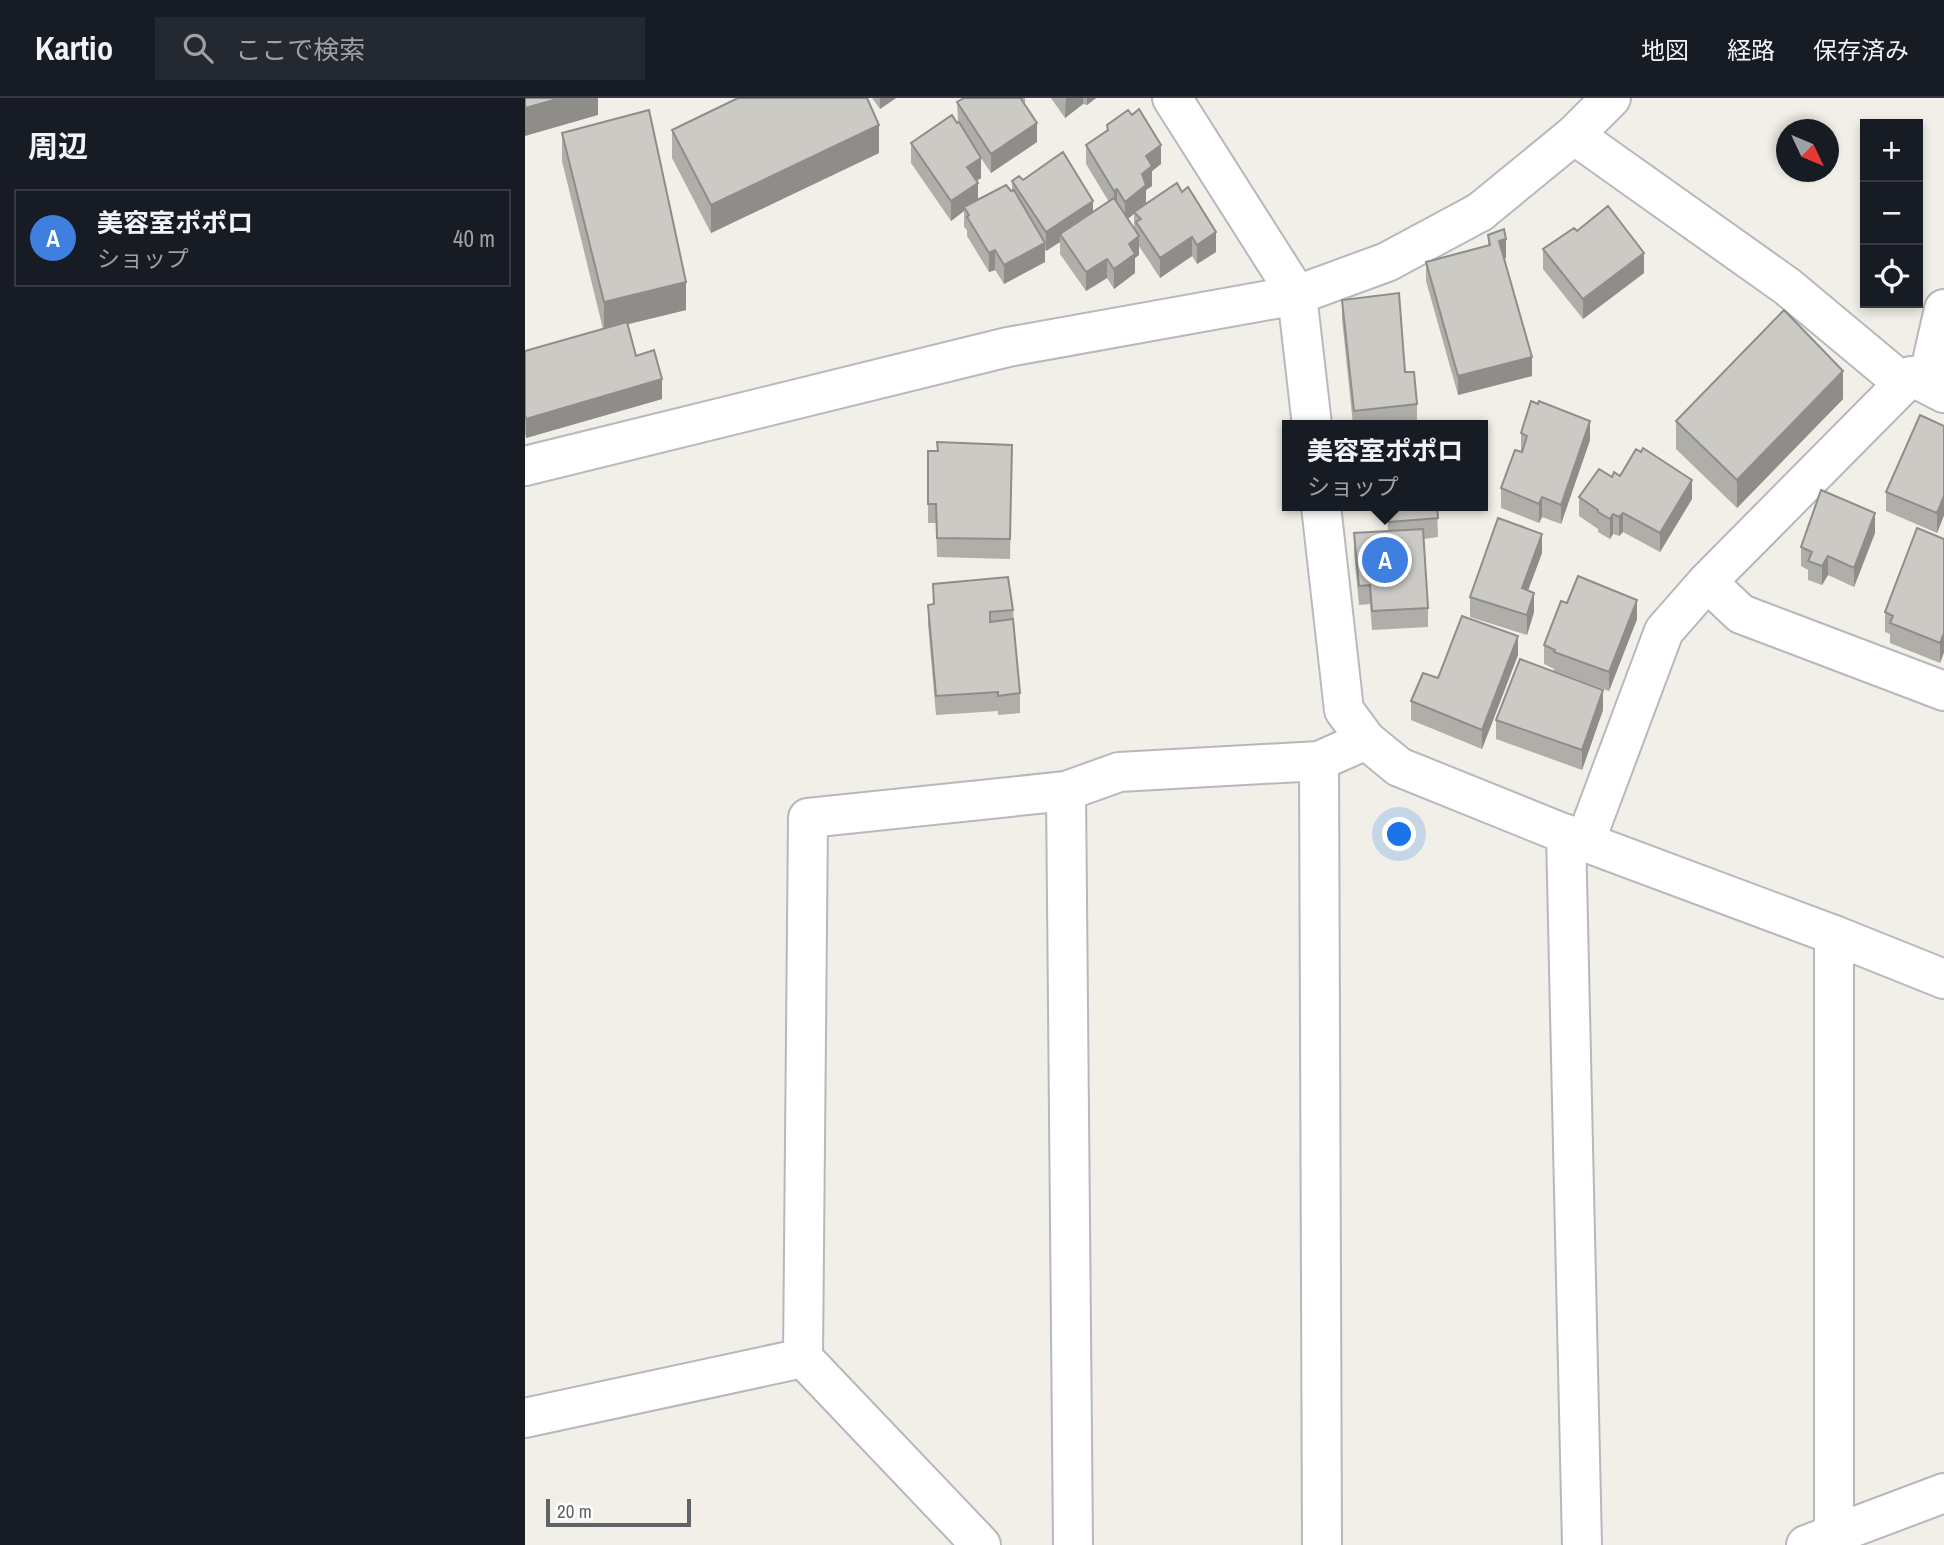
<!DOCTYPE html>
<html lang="ja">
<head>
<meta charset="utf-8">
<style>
  :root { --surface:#171b24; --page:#242831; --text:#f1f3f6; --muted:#9ea1a6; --line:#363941; --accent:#7c3aed }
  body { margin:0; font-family:"Archivo Narrow","Noto Sans JP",sans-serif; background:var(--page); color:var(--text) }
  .controls { position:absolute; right:21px; top:21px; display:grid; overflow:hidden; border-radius:0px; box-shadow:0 4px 10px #0003 }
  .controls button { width:63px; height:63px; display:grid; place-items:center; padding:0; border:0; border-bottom:2px solid var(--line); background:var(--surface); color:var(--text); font:35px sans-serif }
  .compass { position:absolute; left:1251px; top:21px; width:63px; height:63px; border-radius:50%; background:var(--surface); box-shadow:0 4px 10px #0003; rotate:134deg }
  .scale { position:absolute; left:21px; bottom:18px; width:145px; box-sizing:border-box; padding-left:7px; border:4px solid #5f6368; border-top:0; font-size:19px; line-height:24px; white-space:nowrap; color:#5f6368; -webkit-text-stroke:5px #fff; paint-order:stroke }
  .you { position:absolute; left:875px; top:737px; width:24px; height:24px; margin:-18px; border:5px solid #fff; border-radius:50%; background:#1a73e8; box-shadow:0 0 0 10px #1a73e833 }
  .badge { display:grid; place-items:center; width:46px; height:46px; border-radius:50%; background:var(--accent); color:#fff; font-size:23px; font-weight:700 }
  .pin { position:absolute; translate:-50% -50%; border:4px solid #fff; box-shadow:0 2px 7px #0006 }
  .popup { position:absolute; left:757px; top:322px; width:206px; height:91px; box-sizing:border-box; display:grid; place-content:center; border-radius:0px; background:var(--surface); filter:drop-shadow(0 2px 5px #0005); font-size:23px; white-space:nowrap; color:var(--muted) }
  .popup b { font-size:26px; color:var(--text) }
  .popup::after { content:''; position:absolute; left:50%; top:100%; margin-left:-14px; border:14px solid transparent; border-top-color:var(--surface) }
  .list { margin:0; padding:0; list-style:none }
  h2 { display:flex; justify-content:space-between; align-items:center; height:91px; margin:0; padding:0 28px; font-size:30px }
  h2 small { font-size:23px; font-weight:400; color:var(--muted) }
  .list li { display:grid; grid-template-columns:46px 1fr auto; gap:21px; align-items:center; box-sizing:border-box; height:98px; margin:0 14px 14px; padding:0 14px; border:2px solid var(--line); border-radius:0px }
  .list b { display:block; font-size:26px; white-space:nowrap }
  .list p { margin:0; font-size:23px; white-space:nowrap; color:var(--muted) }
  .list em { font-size:23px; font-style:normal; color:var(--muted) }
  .icon { flex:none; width:38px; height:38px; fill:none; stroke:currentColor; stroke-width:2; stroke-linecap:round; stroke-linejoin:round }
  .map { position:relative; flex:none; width:1419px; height:1447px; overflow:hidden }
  header { display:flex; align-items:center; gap:42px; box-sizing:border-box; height:98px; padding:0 35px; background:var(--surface); border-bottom:2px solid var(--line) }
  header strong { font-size:33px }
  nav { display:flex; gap:38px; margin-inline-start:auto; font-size:24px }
  .search { width:490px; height:63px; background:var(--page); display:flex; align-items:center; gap:18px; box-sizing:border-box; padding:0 24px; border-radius:0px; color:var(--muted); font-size:26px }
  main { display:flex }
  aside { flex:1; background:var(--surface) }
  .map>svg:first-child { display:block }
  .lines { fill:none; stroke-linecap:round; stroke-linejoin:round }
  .street-casing { stroke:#b5b8bc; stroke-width:42 }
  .secondary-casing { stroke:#b6babf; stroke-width:42 }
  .street { stroke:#fff; stroke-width:38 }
  .secondary { stroke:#fff; stroke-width:38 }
  .wall { fill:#afaea9; fill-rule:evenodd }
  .shaded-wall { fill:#8f8d8a }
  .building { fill:#cccac5; stroke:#8f8d8a; stroke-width:2 }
</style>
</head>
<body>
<header>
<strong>Kartio</strong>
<div class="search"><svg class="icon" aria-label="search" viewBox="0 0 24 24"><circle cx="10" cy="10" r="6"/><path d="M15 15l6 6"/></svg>ここで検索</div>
<nav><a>地図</a><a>経路</a><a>保存済み</a></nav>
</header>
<main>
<aside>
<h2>周辺<small></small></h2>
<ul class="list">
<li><span class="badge" style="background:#3f7fe0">A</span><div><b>美容室ポポロ</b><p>ショップ</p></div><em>40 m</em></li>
</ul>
</aside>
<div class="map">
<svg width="1419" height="1447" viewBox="0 0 1419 1447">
  <rect width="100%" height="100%" fill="#f1efe8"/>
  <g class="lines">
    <defs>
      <path id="street" d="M647 0 772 197
        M1049 37 1263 189 1378 285
        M955 114 1049 37 1086 0
        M1402 286 1419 211
        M1182 484 1216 516 1419 593
        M794 663 797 1447
        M541 693 548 1447
        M1041 736 1057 1447
        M1060 744 1139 533 1182 484 1386 278 1419 295
        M1309 837V1436
        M0 1320 278 1260
        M456 1447 278 1260 283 720 541 693 594 674 794 663 841 642
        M1281 1447 1419 1395"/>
      <path id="secondary" d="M772 197 787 327
        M0 368 483 249 772 197 862 164 955 114
        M796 408 819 612 841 642 874 669 1060 744 1309 837 1419 881"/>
    </defs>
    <use href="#street" class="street-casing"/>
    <use href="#secondary" class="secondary-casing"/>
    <use href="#street" class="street"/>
    <use href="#secondary" class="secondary"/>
  </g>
  <path class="wall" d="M347 0H371L355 11Z
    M500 0V7L512 44 466 75 456 60V80L452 83 453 102 487 92V83L498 82 568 114 584 104 561 66V47L582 33V27L636 66 627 73V88L621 92V106L691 154 672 166 667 158 635 180 614 148V157L610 160V175L589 191 582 180 561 193 535 156V144L521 153 520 152V164L479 186 470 172 464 174 442 138V132L439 129V113L426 123 386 65V45L433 24 432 4ZM609 116V131L603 121Z
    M526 0H571L562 7 558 6 540 20Z
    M147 32 354 55 186 135 147 60Z
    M37 35 161 212 103 226 111 258 137 301 1 340 0 336V253L78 231 37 63Z
    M1052 133 1119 175 1058 221 1018 171V151Z
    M963 137 981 160 979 161 1007 278 933 297 901 183V164L963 147Z
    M817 202 892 306V325L872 327H828L817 221Z
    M1318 301 1212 410 1151 351V323Z
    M1419 328V417L1412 435 1361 413V394Z
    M996 335 1065 342 1036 426 1017 419 1014 425 976 410V390L996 353Z
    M412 344 487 347 485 461 412 459 411 425H403V353H412Z
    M1095 378 1167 401 1135 454 1098 434 1094 438 1088 436 1085 441 1073 434V431L1054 418V399L1087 379Z
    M861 408H912L913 439 899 441 903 510V529L847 532 845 506 834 507 829 454V435L863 433Z
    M1350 435 1329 489 1303 477 1297 487 1283 482V472L1276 468V449Z
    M1419 441V554L1415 565 1365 545V536L1360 534V514Z
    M1017 455 1003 492 1009 514 1002 537 945 519V499Z
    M408 486 488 512 495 595V615L473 617V613L411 617 403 526V507L408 506Z
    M1112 521 1084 593 1029 573V571L1019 566V547Z
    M993 557 957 651 886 622V603L913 580Z
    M1078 612 1057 672 971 641V622Z"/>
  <path class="shaded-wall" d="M36 0H73V17L0 38V10Z
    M355 0H371L355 11Z
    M541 0H558V6L540 20Z
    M562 0H571L562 7Z
    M512 25V44L466 75V56Z
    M354 27V55L186 135V107Z
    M636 47V66L627 73V88L621 92V106L600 123V104L617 76 621 58Z
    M456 60V80L442 88V69Z
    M453 85V104L439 109V113L426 123V103Z
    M592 91V111L589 113V93Z
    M568 103V122L535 136V144L521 153V134Z
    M691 134V154L672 166V147Z
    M614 138V157L610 160V175L589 191V171L604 146Z
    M667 139V158L635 180V160Z
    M981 141V160L974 163V143Z
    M520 145V164L479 186V167Z
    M470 152V172L464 174V155Z
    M1119 155V175L1058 221V201Z
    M582 161V180L561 193V174Z
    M161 184V212L79 232V204Z
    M1007 259V278L933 297V278Z
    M1318 273V301L1212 410V382Z
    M137 281V301L1 340V321Z
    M1065 323V342L1036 426V407Z
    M1167 382V401L1135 454V435Z
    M1419 398V417L1412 435V415Z
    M1017 399V419L1014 425V406Z
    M1098 415V434L1094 438V419Z
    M1350 415V435L1329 489V470Z
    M1088 416V436L1085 441V421Z
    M1017 436V455L997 509V490Z
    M1303 458V477L1297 487V468Z
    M1009 495V514L1002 537V517Z
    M1112 502V521L1084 593V574Z
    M1419 535V554L1415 565V545Z
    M993 538V557L957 651V632Z
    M1078 592V612L1057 672V652Z"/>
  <path class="building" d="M0 0H36L0 10Z
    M213 0H342L354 27 186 107 147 32Z
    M439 0H497L496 1 512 25 466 56 432 4Z
    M614 11 636 47 621 58 627 68 617 76 621 87 600 104 592 91 589 93 561 47 583 32 582 27 603 12 607 17Z
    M124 12 161 184 79 204 37 35Z
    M427 17 432 25 434 24 456 60 442 69 453 85 426 103 386 45Z
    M538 54 568 103 521 134 487 83 494 78 498 82Z
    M652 85 657 94 663 89 691 134 672 147 667 139 635 160 611 124 616 121 609 114Z
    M481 87 486 93 489 92 520 145 479 167 470 152 464 155 442 119 444 117 439 109Z
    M589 100 614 138 604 146 610 156 589 171 582 161 561 174 535 136Z
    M1083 108 1119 155 1058 201 1018 151 1049 130 1052 133Z
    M979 131 981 141 974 143 1007 259 933 278 901 164 965 147 963 137Z
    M874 195 880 274H889L892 306 829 313 817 202Z
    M1259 212 1318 273 1212 382 1151 323Z
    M102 224 111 258 129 252 137 281 1 321 0 317V253Z
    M1006 303 1013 306 1014 303 1065 323 1036 407 1017 399 1014 406 976 390 990 352 997 354 1002 338 996 335Z
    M1395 317 1419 328V398L1412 415 1361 394Z
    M412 344 487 347 485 441 412 440 411 406H403V353H413Z
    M1118 350 1167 382 1135 435 1098 415 1094 419 1088 416 1085 421 1073 414V412L1054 399 1074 371 1087 379 1089 374 1095 378 1111 351 1116 354Z
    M1296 392 1350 415 1329 470 1303 458 1297 468 1283 463 1287 454 1276 449Z
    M863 408H912L913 420 864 424Z
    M973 420 1017 436 997 490 1009 495 1002 517 945 499Z
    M1392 430 1419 441V535L1415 545 1365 525 1368 518 1360 514Z
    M898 431 903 510 847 513 845 487 834 488 829 435Z
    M1053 478 1112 502 1084 574 1029 554 1030 552 1019 547 1036 503 1042 505Z
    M483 479 488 512 465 514V524L488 521 495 595 473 598V594L411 598 403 507 409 506 408 486Z
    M937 518 993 538 957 632 886 603 898 575 913 580Z
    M995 561 1078 592 1057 652 971 622Z"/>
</svg>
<div class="controls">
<button>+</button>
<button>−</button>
<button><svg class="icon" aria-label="locate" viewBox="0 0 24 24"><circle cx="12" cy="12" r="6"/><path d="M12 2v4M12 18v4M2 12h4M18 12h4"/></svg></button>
</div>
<svg class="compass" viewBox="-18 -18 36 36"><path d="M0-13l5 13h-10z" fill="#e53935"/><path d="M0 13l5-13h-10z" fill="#9ea1a6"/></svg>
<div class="scale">20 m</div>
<div class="you"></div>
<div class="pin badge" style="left:860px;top:462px;background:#3f7fe0">A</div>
<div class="popup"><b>美容室ポポロ</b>ショップ</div>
</div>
</main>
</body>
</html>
